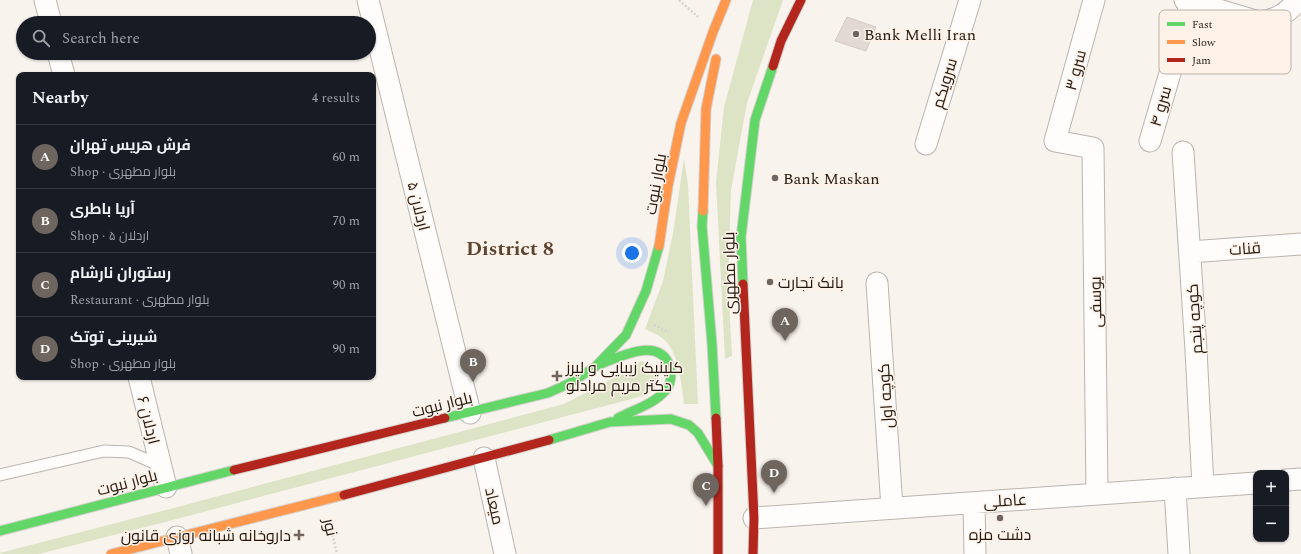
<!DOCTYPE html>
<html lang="en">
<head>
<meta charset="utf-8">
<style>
  :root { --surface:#171b24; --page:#242831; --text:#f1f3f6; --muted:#9ea1a6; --line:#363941; --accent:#6d655e }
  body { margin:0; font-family:Spectral,Cairo,serif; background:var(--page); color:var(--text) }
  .controls { position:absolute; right:12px; bottom:12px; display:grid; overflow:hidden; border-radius:8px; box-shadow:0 1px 3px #0004 }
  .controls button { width:36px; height:36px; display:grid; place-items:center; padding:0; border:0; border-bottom:1px solid var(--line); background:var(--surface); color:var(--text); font:20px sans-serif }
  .you { position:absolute; left:632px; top:253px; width:14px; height:14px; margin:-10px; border:3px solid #fff; border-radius:50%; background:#1a73e8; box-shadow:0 0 0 6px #1a73e833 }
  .badge { display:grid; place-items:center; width:26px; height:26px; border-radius:50%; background:var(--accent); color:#fff; font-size:13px; font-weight:700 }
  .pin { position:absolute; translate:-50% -33px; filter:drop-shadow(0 1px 2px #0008) }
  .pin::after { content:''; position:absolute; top:21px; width:14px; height:12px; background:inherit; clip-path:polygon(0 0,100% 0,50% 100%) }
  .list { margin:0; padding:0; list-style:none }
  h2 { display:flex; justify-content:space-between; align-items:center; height:52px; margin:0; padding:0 16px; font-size:17px }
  h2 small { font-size:13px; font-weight:400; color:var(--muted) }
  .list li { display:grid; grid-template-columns:26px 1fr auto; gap:12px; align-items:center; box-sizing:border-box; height:64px; padding:0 16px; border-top:1px solid var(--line) }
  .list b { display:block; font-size:15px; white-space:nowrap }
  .list p { margin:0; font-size:13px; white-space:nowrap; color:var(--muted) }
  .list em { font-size:13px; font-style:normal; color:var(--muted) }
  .icon { flex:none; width:22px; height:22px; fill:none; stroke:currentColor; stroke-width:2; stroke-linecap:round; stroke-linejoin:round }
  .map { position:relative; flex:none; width:1301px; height:554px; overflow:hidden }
  .search { position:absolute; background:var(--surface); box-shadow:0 1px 3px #0004; left:16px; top:16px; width:360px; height:44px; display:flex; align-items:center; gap:10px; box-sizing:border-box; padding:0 14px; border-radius:22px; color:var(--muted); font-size:15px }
  .panel { position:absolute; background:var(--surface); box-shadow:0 1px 3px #0004; left:16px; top:72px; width:360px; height:308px; border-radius:8px }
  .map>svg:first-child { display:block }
  .green { fill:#dce4c5 }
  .building { fill:#e3d9d4; stroke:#d4cbc6 }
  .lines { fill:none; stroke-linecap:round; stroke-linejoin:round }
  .lane-casing { stroke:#bbb4ae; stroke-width:13 }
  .street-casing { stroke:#bbb4ae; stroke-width:23 }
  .fast-casing { stroke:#d5d1cd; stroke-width:11 }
  .slow-casing { stroke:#d5d1cd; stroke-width:11 }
  .jam-casing { stroke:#d5d1cd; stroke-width:11 }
  .path { stroke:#d4d3d1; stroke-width:2.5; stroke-dasharray:2 2; stroke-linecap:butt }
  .lane { stroke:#fefdfc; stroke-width:11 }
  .street { stroke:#fefdfc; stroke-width:21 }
  .fast { stroke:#63d668; stroke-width:9 }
  .slow { stroke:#ff974d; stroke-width:9 }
  .jam { stroke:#b3261e; stroke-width:9 }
  .poi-dot { fill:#6d655e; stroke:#fef2e9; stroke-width:1.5 }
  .labels { text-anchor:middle; stroke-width:3; stroke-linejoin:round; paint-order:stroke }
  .poi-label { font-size:16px; fill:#221810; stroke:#fef2e9; text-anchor:start }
  .street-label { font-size:16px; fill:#221810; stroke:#fef2e9 }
  .district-label { font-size:20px; font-weight:bold; fill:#5b4432; stroke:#fef2e9 }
  .key { fill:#fef2e9; stroke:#bcb1a8; stroke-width:1 }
  .key-label { font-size:11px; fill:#221810 }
</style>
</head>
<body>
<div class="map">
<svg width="1301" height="554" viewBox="0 0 1301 554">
  <rect width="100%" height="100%" fill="#f9f3ee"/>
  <path class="green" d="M753 0H783L747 103 731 190 728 282 732 356 725 359 716 182 724 107Z
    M684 159 688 185 698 404H684C682 387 679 357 668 344 662 336 654 333 645 329L663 281 673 233Z
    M641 361 651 364 656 372 657 383 652 392 639 397 169 521 39 554H0V553L166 510 564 404 605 383Z"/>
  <path class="building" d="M847 17 876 27 866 51 835 41Z"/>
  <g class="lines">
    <defs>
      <path id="lane" d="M0 475 104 451 129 452 161 466"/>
      <path id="street" d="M45 0 51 23
        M368 0 470 413
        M1094 0 1055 141 1093 148 1097 494
        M1185 0 1259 22C1276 21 1288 13 1298 0
        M58 53 64 75
        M1150 141 1191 2
        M926 144 970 0
        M1183 152 1196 350 1203 486
        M1190 252 1301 244
        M877 283 892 508
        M139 377 166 487
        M484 458 505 554
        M1286 480 1301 479
        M1175 488 1179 554
        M974 503 975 554
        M754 518 1256 483
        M177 537 181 554"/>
      <path id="fast" d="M703 211 702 226 712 344 716 418
        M743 284 741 237 755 120 773 66
        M601 364C621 356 660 336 670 367 672 375 671 385 665 391 654 404 633 410 618 418
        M445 418 548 393 570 383 595 367 626 335 646 291 659 246
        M549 440 610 422 671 419 689 425 698 433 718 466
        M0 531 234 470"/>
      <path id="slow" d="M703 211 706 109 716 59
        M659 246 668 186 681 123 713 32 726 0
        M111 554 344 495"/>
      <path id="jam" d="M773 66 781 41 801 0
        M743 284 754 518 753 554
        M716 418 718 466V554
        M234 470 445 418
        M344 495 549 440"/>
    </defs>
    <use href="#lane" class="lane-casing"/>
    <use href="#street" class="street-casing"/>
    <use href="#fast" class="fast-casing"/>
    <use href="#slow" class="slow-casing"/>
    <use href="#jam" class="jam-casing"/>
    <path class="path" d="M679 0 698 17
      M654 325 669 332
      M329 519 337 554"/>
    <use href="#lane" class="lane"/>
    <use href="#street" class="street"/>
    <use href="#fast" class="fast"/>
    <use href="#slow" class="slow"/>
    <use href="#jam" class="jam"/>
  </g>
  <g class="poi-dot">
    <circle cx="856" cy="34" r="4"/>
    <circle cx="775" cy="178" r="4"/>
    <circle cx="770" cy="282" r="4"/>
    <path d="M555 370h4v4h4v4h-4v4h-4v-4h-4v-4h4z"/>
    <circle cx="1000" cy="518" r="4"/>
    <path d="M297 529h4v4h4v4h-4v4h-4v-4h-4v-4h4z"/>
  </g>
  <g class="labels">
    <g class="poi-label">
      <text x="864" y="40">Bank Melli Iran</text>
      <text x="783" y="184">Bank Maskan</text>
      <text x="778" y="288">بانک تجارت</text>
      <text x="566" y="373">کلینیک زیبایی و لیرز<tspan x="566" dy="18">دکتر مریم مرادلو</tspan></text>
      <text x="1000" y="540" text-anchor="middle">دشت مزه</text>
      <text x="291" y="541" text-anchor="end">داروخانه شبانه روزی قانون</text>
    </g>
    <g class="street-label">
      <text transform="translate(1075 70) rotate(-75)" y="6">سرو ۳</text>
      <text transform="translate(944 83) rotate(-73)" y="6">سرویکم</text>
      <text transform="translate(1160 106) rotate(-74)" y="6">سرو ۴</text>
      <text transform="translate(655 184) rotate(-80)" y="6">بلوار نبوت</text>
      <text transform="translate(419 206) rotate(76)" y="6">اردلان ۵</text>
      <text transform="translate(1245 248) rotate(-4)" y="6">قنات</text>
      <text transform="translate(729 273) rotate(-91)" y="6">بلوار مطهری</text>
      <text transform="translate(1095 302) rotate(-91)" y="6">یوسفی</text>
      <text transform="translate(1194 319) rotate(-94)" y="6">کوچه پنجم</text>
      <text transform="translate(885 396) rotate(-94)" y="6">کوچه اول</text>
      <text transform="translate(442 404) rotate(-14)" y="6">بلوار نبوت</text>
      <text transform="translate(149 420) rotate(76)" y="6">اردلان ۶</text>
      <text transform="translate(127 482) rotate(-15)" y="6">بلوار نبوت</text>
      <text transform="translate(1005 500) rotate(-4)" y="6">عاملی</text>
      <text transform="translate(495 506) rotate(77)" y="6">میعاد</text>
      <text transform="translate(331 527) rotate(77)" y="6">نور</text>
    </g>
    <g class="district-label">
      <text x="510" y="255">District 8</text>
    </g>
  </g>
  <rect x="1159" y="10" width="132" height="64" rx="6" class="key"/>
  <rect x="1167" y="22" width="18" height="4" fill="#63d668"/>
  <rect x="1167" y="40" width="18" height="4" fill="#ff974d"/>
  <rect x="1167" y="58" width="18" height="4" fill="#b3261e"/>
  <g class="key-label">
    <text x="1192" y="28">Fast</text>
    <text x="1192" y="46">Slow</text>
    <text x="1192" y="64">Jam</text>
  </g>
</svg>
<div class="controls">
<button>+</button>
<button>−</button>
</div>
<div class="you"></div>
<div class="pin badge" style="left:785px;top:341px">A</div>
<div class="pin badge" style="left:473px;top:382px">B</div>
<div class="pin badge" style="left:706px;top:506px">C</div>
<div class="pin badge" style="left:774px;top:493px">D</div>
<div class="search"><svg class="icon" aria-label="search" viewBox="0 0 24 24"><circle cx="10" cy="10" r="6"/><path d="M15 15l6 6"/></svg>Search here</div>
<section class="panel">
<h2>Nearby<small>4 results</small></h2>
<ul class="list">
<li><span class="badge">A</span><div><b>فرش هریس تهران</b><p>Shop · بلوار مطهری</p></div><em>60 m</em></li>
<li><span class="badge">B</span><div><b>آریا باطری</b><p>Shop · اردلان ۵</p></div><em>70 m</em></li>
<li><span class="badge">C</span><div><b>رستوران نارشام</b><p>Restaurant · بلوار مطهری</p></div><em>90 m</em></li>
<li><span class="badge">D</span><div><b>شیرینی توتک</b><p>Shop · بلوار مطهری</p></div><em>90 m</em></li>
</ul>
</section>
</div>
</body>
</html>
